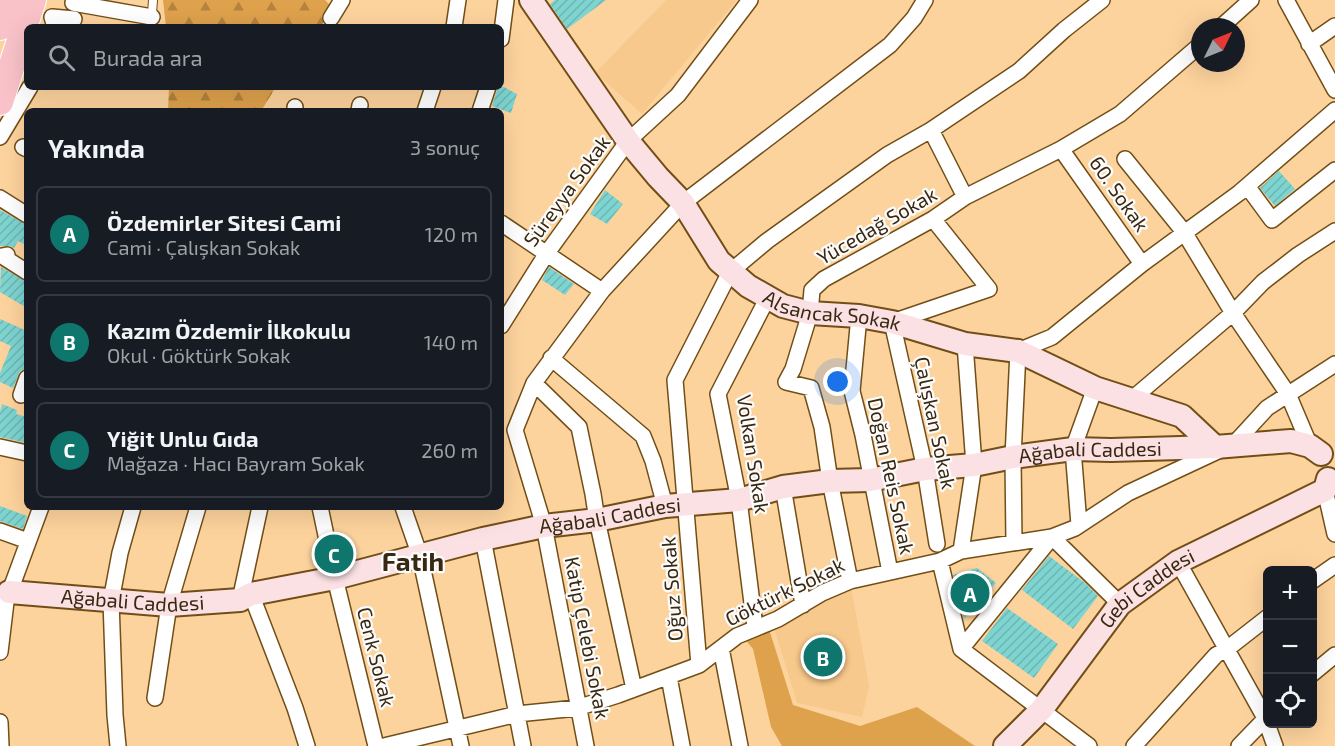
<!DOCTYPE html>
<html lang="tr">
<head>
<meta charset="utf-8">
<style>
  :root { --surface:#171b24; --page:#242831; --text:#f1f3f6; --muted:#9ea1a6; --line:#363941; --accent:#0f766e }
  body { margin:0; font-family:"Exo 2",sans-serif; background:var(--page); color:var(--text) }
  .controls { position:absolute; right:18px; bottom:18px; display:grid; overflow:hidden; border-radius:9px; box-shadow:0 6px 24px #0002 }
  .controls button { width:54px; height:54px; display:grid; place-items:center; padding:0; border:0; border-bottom:2px solid var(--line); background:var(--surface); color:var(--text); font:30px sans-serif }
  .compass { position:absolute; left:1191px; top:18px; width:54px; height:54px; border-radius:50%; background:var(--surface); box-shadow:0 6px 24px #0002; rotate:47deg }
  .you { position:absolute; left:838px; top:382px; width:21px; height:21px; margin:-15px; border:4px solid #fff; border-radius:50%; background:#1a73e8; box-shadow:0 0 0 9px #1a73e833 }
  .badge { display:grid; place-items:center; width:39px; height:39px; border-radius:50%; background:var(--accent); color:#fff; font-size:20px; font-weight:700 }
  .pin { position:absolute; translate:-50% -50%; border:3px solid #fff; box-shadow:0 2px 6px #0006 }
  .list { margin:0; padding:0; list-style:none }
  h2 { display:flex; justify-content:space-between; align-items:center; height:78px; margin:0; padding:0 24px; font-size:26px }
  h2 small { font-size:20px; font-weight:400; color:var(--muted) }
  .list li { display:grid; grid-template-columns:39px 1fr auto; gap:18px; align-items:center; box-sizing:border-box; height:96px; margin:0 12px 12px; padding:0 12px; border:2px solid var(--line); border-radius:9px }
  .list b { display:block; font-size:22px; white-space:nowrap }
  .list p { margin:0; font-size:20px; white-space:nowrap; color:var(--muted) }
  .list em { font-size:20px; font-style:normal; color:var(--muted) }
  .icon { flex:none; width:33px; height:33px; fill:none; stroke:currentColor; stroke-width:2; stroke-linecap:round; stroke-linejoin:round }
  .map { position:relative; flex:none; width:1335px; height:746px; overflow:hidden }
  .search { position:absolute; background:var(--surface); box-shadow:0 6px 24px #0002; left:24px; top:24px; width:480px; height:66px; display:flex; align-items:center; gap:15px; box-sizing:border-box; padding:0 21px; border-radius:9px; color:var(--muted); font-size:22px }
  .panel { position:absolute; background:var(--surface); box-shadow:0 6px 24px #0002; left:24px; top:108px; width:480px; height:402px; border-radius:9px }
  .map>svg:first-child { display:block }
  .built { fill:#f8c98c }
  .forest { fill:url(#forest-firs) }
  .park { fill:#dea14c }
  .building { fill:url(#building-hatch) }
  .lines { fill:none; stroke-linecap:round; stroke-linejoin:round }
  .lane-casing { stroke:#724e17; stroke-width:10 }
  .street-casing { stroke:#724e17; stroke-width:18 }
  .secondary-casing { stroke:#724e17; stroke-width:26 }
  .primary-casing { stroke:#fff; stroke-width:28 }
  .lane { stroke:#fff; stroke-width:8 }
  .street { stroke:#fff; stroke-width:15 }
  .secondary { stroke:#fbe1e3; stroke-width:22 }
  .primary { stroke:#f8c2c8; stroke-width:26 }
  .labels { text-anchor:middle; stroke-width:4.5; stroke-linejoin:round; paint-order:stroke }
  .street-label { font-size:20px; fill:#382812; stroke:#fcfcfc }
  .district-label { font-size:26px; font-weight:bold; fill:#382812; stroke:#fcfcfc }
</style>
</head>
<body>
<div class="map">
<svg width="1335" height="746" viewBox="0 0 1335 746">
  <defs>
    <pattern id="forest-firs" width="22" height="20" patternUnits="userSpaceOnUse" patternTransform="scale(1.5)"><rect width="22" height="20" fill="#dea14c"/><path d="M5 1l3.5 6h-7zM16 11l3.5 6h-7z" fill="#b5833e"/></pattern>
    <pattern id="building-hatch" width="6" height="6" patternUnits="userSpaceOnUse" patternTransform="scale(1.5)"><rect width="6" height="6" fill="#7dd4d1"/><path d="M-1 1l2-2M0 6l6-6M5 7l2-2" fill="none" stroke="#6db6b2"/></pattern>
  </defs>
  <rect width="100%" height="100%" fill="#fdd39d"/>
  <path class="built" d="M666 0H737L642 114 595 73Z
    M851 587 869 686 862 717 797 703 774 628Z"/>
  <path class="forest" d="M163 0H325L331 6 321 27H166Z
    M169 87H276L261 111H168Z"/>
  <path class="park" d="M769 629 793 705 860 726 917 707 975 746H782L771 727 753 649 744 638Z"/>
  <path class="building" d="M555 0H606L567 29 550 4Z
    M498 87H504L517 94 511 113 492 106Z
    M1279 171 1295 189 1275 206 1260 188Z
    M605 190 623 204 607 224 590 214Z
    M0 210 27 225V246L18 241 14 248 10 246H0Z
    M1 267 27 282V308L0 292Z
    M549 267 574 284 565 295 542 280Z
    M0 319 27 331V368L20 371 13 388 0 382V373L11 346 0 341Z
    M2 404 17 410 16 414 27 417V443L0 437V412Z
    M0 506 27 516 23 529 0 521Z
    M1049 556 1085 583 1098 596 1073 629 1022 590Z
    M977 568 996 583 964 619 953 575Z
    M1007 608 1058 644 1034 678 982 641Z"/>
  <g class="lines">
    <defs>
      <path id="lane" d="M151 27 153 0"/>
      <path id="street" d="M1286 0 1335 90
        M73 3 152 17
        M331 18 342 0
        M55 27 52 17 74 19
        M454 27 458 0
        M1221 27 1251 0
        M501 39 506 0
        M1309 44 1335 26
        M295 111V107
        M359 111 360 105
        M425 111 433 87
        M480 111 488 87
        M931 130 965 197
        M0 137 30 87
        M23 147 27 149
        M1061 149 1142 264
        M1125 159 1184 232 1233 313 1288 394 1310 446
        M1247 186 1272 220 1335 170
        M0 198 27 215
        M933 219 989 289 892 322 925 469 937 544
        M501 223 602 291
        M7 255 2 256 27 272
        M859 316 852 391 863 435 890 572
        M501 326 547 253 628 141 678 95 750 0
        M551 358 643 436 653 461 665 506
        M534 383 579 427 593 494 597 520 634 689
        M21 395 27 378
        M1132 399 1233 313 1263 282 1298 255 1335 231
        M1234 444 1267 408 1335 364
        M0 447 27 453
        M783 487 803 605
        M1325 490 1335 534
        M320 507 335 578 376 746
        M403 507 420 556 461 746
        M1079 525 1073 449 1095 388
        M0 531 28 541
        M483 539 523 746
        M1014 543 1013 457 1018 351 1052 337 1142 264 1239 193 1335 110
        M961 551 974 465 965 344
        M940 561 961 649 1089 746
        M1178 562 1265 718 1275 746
        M850 581 830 481 822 427 811 388 786 382 793 369 810 313 812 290 824 279 933 219 965 197 1061 149 1120 114 1200 45
        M1312 581 1335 565
        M251 594 295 708 307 746
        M240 600 260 507
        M755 627 739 500 718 394 768 297
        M721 648 740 746
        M961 649 1052 537 1120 604
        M0 652 6 602 41 507
        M699 665 675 380 730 272 767 241 887 155 931 130 1019 71 1064 30 1102 0
        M1312 674 1335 655
        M669 677 682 746
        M155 698 169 605 198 507
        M0 722 1 746
        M118 746 115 715 111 601 120 553 133 507
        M384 746 517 714 577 708 618 695 699 665 737 636 778 619 822 593 850 581 940 561 961 551 1052 537 1075 528 1128 493 1220 450
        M586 746 544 526 515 430 534 383 602 291 683 203 890 45 914 18 925 0
        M1134 746 1216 655 1227 649 1268 617
        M1239 746 1268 716"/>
      <g id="secondary">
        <path id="s1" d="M531 0 628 141 658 177 683 203 719 261 748 286 783 306 810 313 859 316 892 322 965 344 1018 351 1095 388 1182 416 1215 447 1291 441 1310 446 1321 454"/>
        <path id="s2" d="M9 592 169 605 240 600 251 594 335 578 483 539 544 526 597 520 665 506 739 500 783 487 830 481 870 480 925 469 974 465 1013 457 1073 449 1111 450 1215 447"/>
        <path id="s3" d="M1005 746 1042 709 1120 604 1178 562 1325 490 1328 479"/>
      </g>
      <path id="primary" d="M0 27 6 0
        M0 102 33 0"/>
    </defs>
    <use href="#lane" class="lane-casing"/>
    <use href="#street" class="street-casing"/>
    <use href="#secondary" class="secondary-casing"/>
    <use href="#primary" class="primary-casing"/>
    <use href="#lane" class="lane"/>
    <use href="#street" class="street"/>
    <use href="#secondary" class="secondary"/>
    <use href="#primary" class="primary"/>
  </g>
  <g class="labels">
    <g class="street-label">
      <text transform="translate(567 191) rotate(-54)" y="7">Süreyya Sokak</text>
      <text transform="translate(1119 194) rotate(55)" y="7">60. Sokak</text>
      <text transform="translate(877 226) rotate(-30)" y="7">Yücedağ Sokak</text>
      <text dy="7" stroke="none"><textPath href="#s1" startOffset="450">Alsancak Sokak</textPath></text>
      <text transform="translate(935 423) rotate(78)" y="7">Çalışkan Sokak</text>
      <text dy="7" stroke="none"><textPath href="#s2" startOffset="1098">Ağabali Caddesi</textPath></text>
      <text transform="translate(753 454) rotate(81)" y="7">Volkan Sokak</text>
      <text transform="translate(891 476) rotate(78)" y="7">Doğan Reis Sokak</text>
      <text dy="7" stroke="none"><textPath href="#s2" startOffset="612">Ağabali Caddesi</textPath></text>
      <text transform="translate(672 589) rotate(-94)" y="7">Oğuz Sokak</text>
      <text dy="7" stroke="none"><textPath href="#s3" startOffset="214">Gebi Caddesi</textPath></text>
      <text transform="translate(785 592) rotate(-26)" y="7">Göktürk Sokak</text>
      <text dy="7" stroke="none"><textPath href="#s2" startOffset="124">Ağabali Caddesi</textPath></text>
      <text transform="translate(587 638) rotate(79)" y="7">Katip Çelebi Sokak</text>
      <text transform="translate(376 657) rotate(76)" y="7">Cenk Sokak</text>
    </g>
    <g class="district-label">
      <text x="413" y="571">Fatih</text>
    </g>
  </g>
</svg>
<div class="controls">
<button>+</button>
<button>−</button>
<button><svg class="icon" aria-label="locate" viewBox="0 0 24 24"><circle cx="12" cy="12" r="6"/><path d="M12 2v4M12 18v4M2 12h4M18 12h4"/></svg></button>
</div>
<svg class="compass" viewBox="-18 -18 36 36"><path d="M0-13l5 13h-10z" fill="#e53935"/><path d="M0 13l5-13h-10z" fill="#9ea1a6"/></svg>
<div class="you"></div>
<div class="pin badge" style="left:970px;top:593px">A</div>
<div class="pin badge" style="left:823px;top:657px">B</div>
<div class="pin badge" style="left:334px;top:554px">C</div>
<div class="search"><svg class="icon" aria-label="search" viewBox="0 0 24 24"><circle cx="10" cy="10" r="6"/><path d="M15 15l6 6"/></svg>Burada ara</div>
<section class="panel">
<h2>Yakında<small>3 sonuç</small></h2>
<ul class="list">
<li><span class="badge">A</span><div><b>Özdemirler Sitesi Cami</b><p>Cami · Çalışkan Sokak</p></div><em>120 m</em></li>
<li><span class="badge">B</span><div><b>Kazım Özdemir İlkokulu</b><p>Okul · Göktürk Sokak</p></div><em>140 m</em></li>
<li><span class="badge">C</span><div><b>Yiğit Unlu Gıda</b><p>Mağaza · Hacı Bayram Sokak</p></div><em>260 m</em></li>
</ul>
</section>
</div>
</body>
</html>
